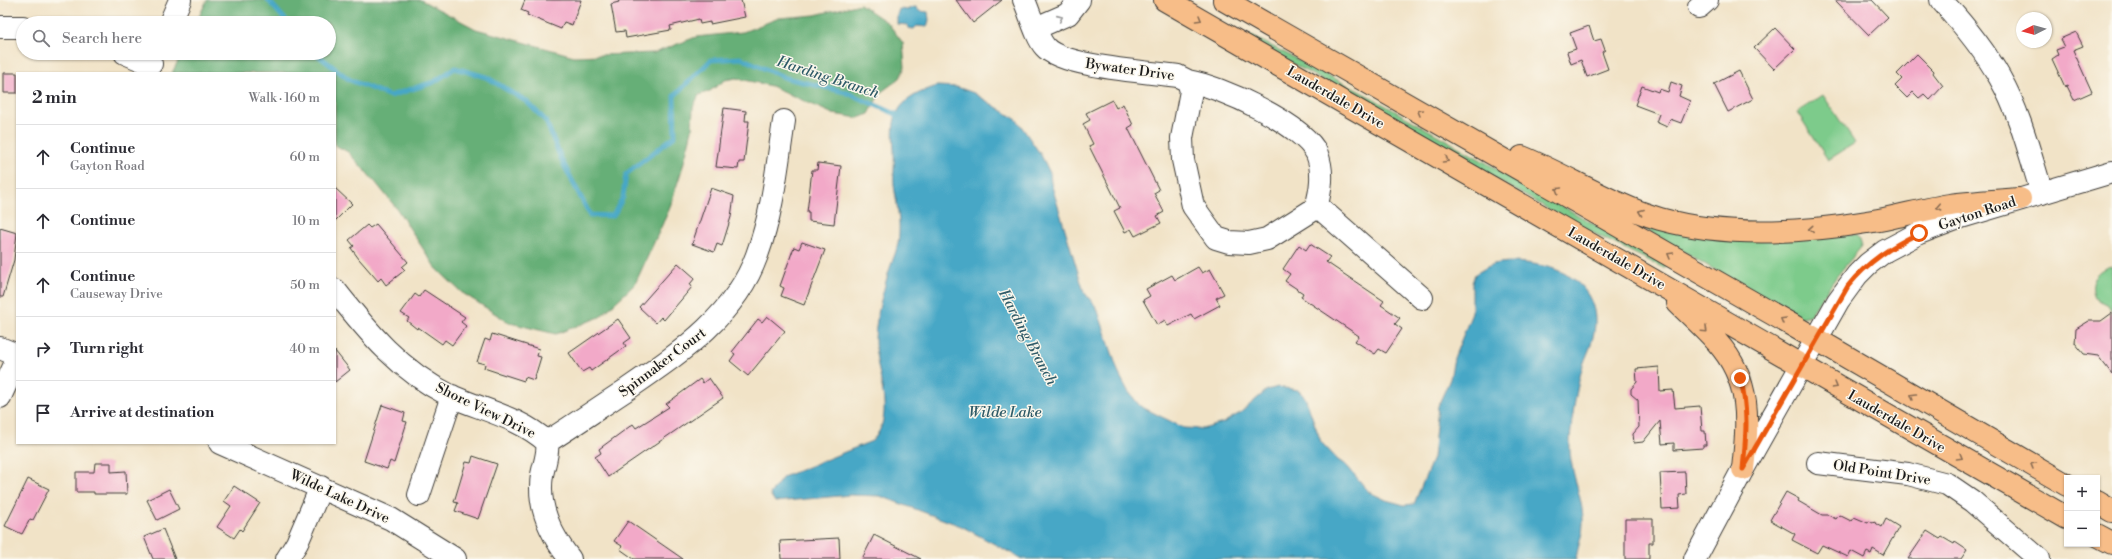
<!DOCTYPE html>
<html lang="en">
<head>
<meta charset="utf-8">
<style>
  :root { --surface:#fff; --page:#f7f7f7; --text:#2b2b33; --muted:#7c7c81; --line:#e1e1e2 }
  body { margin:0; font-family:"Libre Bodoni",serif; background:var(--page); color:var(--text) }
  .controls { position:absolute; right:12px; bottom:12px; display:grid; overflow:hidden; border-radius:0px; box-shadow:0 1px 3px #0004 }
  .controls button { width:36px; height:36px; display:grid; place-items:center; padding:0; border:0; border-bottom:1px solid var(--line); background:var(--surface); color:var(--text); font:20px sans-serif }
  .compass { position:absolute; left:2016px; top:12px; width:36px; height:36px; border-radius:50%; background:var(--surface); box-shadow:0 1px 3px #0004; rotate:265deg }
  .stop { position:absolute; width:12px; height:12px; margin:-9px; border:3px solid #ea580c; border-radius:50%; background:#fff }
  .stop.end { background:#ea580c; border-color:#fff; box-shadow:0 1px 4px #0008 }
  .list { margin:0; padding:0; list-style:none }
  h2 { display:flex; justify-content:space-between; align-items:center; height:52px; margin:0; padding:0 16px; font-size:17px }
  h2 small { font-size:13px; font-weight:400; color:var(--muted) }
  .list li { display:grid; grid-template-columns:26px 1fr auto; gap:12px; align-items:center; box-sizing:border-box; height:64px; padding:0 16px; border-top:1px solid var(--line) }
  .list b { display:block; font-size:15px; white-space:nowrap }
  .list p { margin:0; font-size:13px; white-space:nowrap; color:var(--muted) }
  .list em { font-size:13px; font-style:normal; color:var(--muted) }
  .icon { flex:none; width:22px; height:22px; fill:none; stroke:currentColor; stroke-width:2; stroke-linecap:round; stroke-linejoin:round }
  .map { position:relative; flex:none; width:2112px; height:559px; overflow:hidden }
  .search { position:absolute; background:var(--surface); box-shadow:0 1px 3px #0004; left:16px; top:16px; width:320px; height:44px; display:flex; align-items:center; gap:10px; box-sizing:border-box; padding:0 14px; border-radius:22px; color:var(--muted); font-size:15px }
  .panel { position:absolute; background:var(--surface); box-shadow:0 1px 3px #0004; left:16px; top:72px; width:320px; height:372px; border-radius:0px }
  .map>svg:first-child { display:block }
  .green { fill:#7dcb8b; stroke:#4c7454 }
  .forest { fill:#66af77; stroke:#41664a }
  .water { fill:#47a7c6; stroke:#326271 }
  .lines { fill:none; stroke-linecap:round; stroke-linejoin:round }
  .stream { stroke:#47a7c6; stroke-width:5 }
  .building { fill:#f2a9c8 }
  .minor-casing { stroke:#3c3a36; stroke-width:24 }
  .major-casing { stroke:#3c3a36; stroke-width:24 }
  .minor { stroke:#fff; stroke-width:22 }
  .major { stroke:#f7bd88; stroke-width:22 }
  .oneway { stroke:#999 }
  .oneway2 { stroke:#8a6c52 }
  .route { stroke:#ea580c; stroke-width:5 }
  .labels { text-anchor:middle; stroke-width:3; stroke-linejoin:round; paint-order:stroke }
  .street-label { font-size:14px; fill:#1c1c1c; stroke:#fbf7ec }
  .water-label { font-size:15px; font-style:italic; fill:#2f5b68; stroke:#fbf7ec }
</style>
</head>
<body>
<div class="map">
<svg width="2112" height="559" viewBox="0 0 2112 559">
  <rect width="100%" height="100%" fill="#fbf7ec"/>
  <filter id="ink" filterUnits="userSpaceOnUse"><feTurbulence type="fractalNoise" baseFrequency=".025" numOctaves="2"/><feDisplacementMap in="SourceGraphic" scale="8" xChannelSelector="R" yChannelSelector="G"/><feConvolveMatrix kernelMatrix="1 2 1 2 8 2 1 2 1" color-interpolation-filters="sRGB"/></filter>
  <filter id="wash" filterUnits="userSpaceOnUse"><feTurbulence type="fractalNoise" baseFrequency=".012" numOctaves="4" result="noise"/><feDisplacementMap in="SourceGraphic" scale="16" xChannelSelector="R" yChannelSelector="G"/><feGaussianBlur stdDeviation="0.9" result="paint"/><feColorMatrix in="noise" values="0 0 0 0 0 0 0 0 0 0 0 0 0 0 0 0 0 1.4 0 .05"/><feComposite in="paint" operator="in"/></filter>
  <g filter="url(#wash)">
    <rect width="100%" height="100%" fill="#f1e3c7"/>
    <path class="green" d="M1248 34 1372 98 1666 265 1664 268 1573 223 1246 37Z
      M1823 95 1855 143 1828 160 1797 112Z
      M1648 226 1855 235 1860 239 1862 246 1837 276 1810 315 1797 318 1645 229Z
      M2112 266V313L2107 304 2094 298C2087 283 2096 269 2112 266Z"/>
    <path class="forest" d="M207 0H421L476 29 574 56 654 53 696 37 743 32 779 18 815 15 860 4 888 23 903 43 905 67 900 78 880 93 869 114 858 118 833 114 771 86 736 78 725 80 710 91 699 95 693 107 692 130 683 166 669 210 635 284 600 317 556 334 510 323 461 292 435 267 397 209 376 183 348 152 335 145V73H172L182 53H329V23H196Z"/>
    <path class="water" d="M916 7 919 11 928 12 929 20 927 27 917 26 914 29 908 28V25L897 24V15L899 9 909 10V8Z
      M937 86 957 87 974 93 1017 120 1041 155 1050 173 1051 183 1084 292 1097 308 1119 374 1128 391 1140 406 1184 428 1203 429 1223 423 1240 413 1267 390 1278 387 1298 390 1305 397 1321 442 1338 460 1347 466 1369 492 1386 500 1404 505 1414 504 1433 458 1438 406 1450 379 1454 358 1472 313V283L1475 274C1481 271 1488 266 1494 264 1511 260 1531 263 1548 267 1581 276 1602 302 1593 337 1591 348 1585 358 1582 368 1576 392 1572 416 1570 440 1568 467 1581 491 1583 517 1584 532 1578 545 1576 559H1022L961 526 880 496 850 495 775 502 770 494 783 477 872 441C898 415 874 370 875 339 876 316 882 296 888 274 892 260 899 248 899 233 900 217 896 201 894 185 893 175 895 165 894 155 894 141 891 125 897 113 904 98 922 91 937 86Z"/>
    <g class="lines">
      <path class="stream" d="M268 0 288 23
        M315 53 350 80 390 96 434 82 455 68 486 77 526 101 546 121 562 161 590 215 613 216 623 197 626 174 675 136 674 96 711 60 741 58 786 78 845 92 896 114 899 119"/>
    </g>
    <g id="blocks">
      <path class="building" d="M525 0H581L572 25 564 22 561 29 527 15 528 13 521 10Z
        M618 0H741L745 17 710 24V22L700 24 699 19 670 26 671 30 626 38 625 31 616 32 611 4 619 2Z
        M956 0H1002L973 23Z
        M1835 0H1872L1888 17 1869 35Z
        M1589 26 1594 41 1601 39 1605 50 1602 52 1608 69 1587 77 1581 60 1571 64 1567 52 1576 49 1570 33Z
        M1775 28 1795 49 1774 69 1754 48Z
        M2076 32 2083 46 2073 50 2092 92 2074 100 2067 86 2065 87 2052 59 2058 55 2056 50 2064 47 2060 39Z
        M1917 54 1934 71 1933 73 1943 86 1930 100 1924 94 1919 98 1913 92 1907 98 1895 86 1902 79 1897 74Z
        M1739 71 1753 99 1728 112 1714 84Z
        M4 73H17V93H4Z
        M1671 82 1682 86 1679 96 1690 101 1681 123 1670 119 1667 127 1656 122 1659 114 1635 105 1642 86 1658 92 1659 89 1668 92Z
        M1112 100 1116 108 1123 104 1133 125 1128 128 1159 190 1154 193 1164 212 1157 216 1161 223 1135 236 1131 229 1125 232 1114 211 1120 208 1089 146 1093 144 1083 124 1090 120 1086 113Z
        M724 108 746 111 745 121H749L744 162H739L738 169 716 167Z
        M818 163 841 166 834 224 809 221V212H807L812 170H817Z
        M335 188 352 204 335 221Z
        M711 188 734 196 731 217 722 246 717 244 714 252 692 244Z
        M376 224 408 262 402 267 405 270 386 285 381 278 378 281 359 259 351 248 354 246 349 240 367 225 370 228Z
        M0 228 17 233 14 260 3 297H0Z
        M802 242 825 250 804 305 781 296 784 288 780 286 794 247 799 249Z
        M1310 244 1330 257 1326 262 1384 301 1381 305 1400 318 1395 324 1402 329 1386 353 1379 349 1375 354 1355 341 1359 336 1301 297 1303 293 1285 281 1290 274 1283 269 1299 245 1306 250Z
        M678 263 695 278 690 284 692 287 664 320 661 317 656 323 639 307Z
        M1198 267 1202 273 1210 269 1224 294 1216 298 1220 305 1194 319 1191 314 1168 326 1165 320 1157 325 1143 300 1150 296 1146 289 1172 275 1175 280Z
        M424 290 465 317 461 322 466 326 452 345 445 340 442 344 418 327 417 329 407 321 409 318 401 313 415 294 419 297Z
        M2112 313V374L2098 356 2084 354 2075 343 2076 329 2089 321H2101Z
        M767 316 785 331 748 376 730 361 735 354 732 352 758 319 762 322Z
        M618 319 631 338 624 343 626 346 591 371 589 368 582 372 569 353Z
        M492 334 539 349 537 356 541 357 534 380 525 377 524 381 496 372 484 368 485 364 477 362 485 339 490 341Z
        M335 351 350 370 335 382Z
        M1659 367 1660 391 1673 390 1675 408 1700 406 1702 431H1705L1706 445H1703V448L1674 450V443L1662 444 1660 421 1643 442 1634 443 1633 434 1639 427 1638 400 1631 394V389L1637 382 1636 369Z
        M709 378 723 398 608 477 595 457 601 453 599 449 633 424 636 428 669 407 666 404 700 379 703 383Z
        M382 405 405 413 403 421 407 422 394 463 390 461 387 469 364 461Z
        M473 456 497 464 478 519 455 511 458 503 454 502 466 462 471 463Z
        M95 463H111V472L126 471 127 494H94V492H76V472H94Z
        M1685 472 1686 494 1679 495 1680 508 1662 509 1660 473Z
        M28 479 49 489 33 520 30 519 22 534 5 526Z
        M234 486 260 503 242 531 240 529 234 538 217 527 231 506 224 501Z
        M169 489 179 509 157 520 147 500Z
        M1786 492 1799 499 1798 501 1822 515H1828L1836 519 1839 515 1851 521 1854 517 1868 523 1869 521 1873 523 1874 522 1882 527 1886 519 1899 527 1883 555 1873 549 1871 554 1867 552 1864 558 1851 551 1848 557 1822 545 1817 553 1792 540 1795 534 1770 520Z
        M1625 519H1653V543H1649V559H1625Z
        M628 521 683 559H634L620 549 622 546 614 541Z
        M163 529 175 559H153L144 537Z
        M1927 531 1940 539 1942 537 1954 544 1955 542 1967 550 1961 559H1908Z
        M874 535 921 559H862Z
        M839 538 840 559H781L780 541Z"/>
    </g>
  </g>
  <g filter="url(#ink)">
    <use href="#blocks" fill-opacity="0" stroke="#3c3a36" stroke-width="1"/>
    <g class="lines">
      <defs>
        <path id="minor" d="M1024 0C1030 13 1036 37 1045 47 1062 67 1150 72 1178 76L1188 81 1191 91 1182 138 1183 160 1193 206 1216 238 1229 242 1249 243 1267 239 1316 208 1322 210 1422 298
          M1941 0C1963 24 1984 49 2000 78 2020 113 2030 155 2042 193
          M1699 7 1707 0
          M170 23 180 0
          M0 27H23
          M1036 28 1068 14 1079 0
          M125 53 151 64
          M1188 81C1219 86 1304 124 1317 154 1324 172 1321 190 1316 208
          M335 290C368 332 400 371 449 395 482 410 519 417 547 442 549 453 544 464 542 475 537 506 551 535 570 559
          M0 348 17 355
          M0 397 17 360
          M547 442C574 425 600 407 626 390 678 354 735 317 757 255 773 212 777 166 784 121
          M220 443 391 519 455 559
          M1818 463 1908 474 1947 484 1972 501 2039 559
          M419 495 452 396
          M287 559 297 543 321 487
          M1695 559 1743 469 1838 301 1857 275 1868 264 1885 251 1919 233 1961 217 2112 172"/>
        <path id="major" d="M1165 0 2067 518
          M1224 0 1792 325 2067 485
          M1522 157C1568 176 1612 205 1660 219 1725 237 1801 233 1867 222 1895 218 1923 209 1950 205 1973 202 1997 201 2020 199
          M1678 303C1691 316 1705 328 1717 342 1752 381 1748 421 1743 469
          M2097 502 2112 511
          M2097 535 2112 543"/>
      </defs>
      <use href="#minor" class="minor-casing"/>
      <use href="#major" class="major-casing"/>
      <use href="#minor" class="minor"/>
      <use href="#major" class="major"/>
    </g>
    <defs><path id="oneway-chevron" d="M-2-3.5L2.5 0L-2 3.5" fill="none" stroke-width="1.6" stroke-linecap="round" stroke-linejoin="round"/></defs>
    <use class="oneway" href="#oneway-chevron" transform="translate(1060 18) rotate(-24)"/>
    <g class="oneway2">
      <use href="#oneway-chevron" transform="translate(1199 19) rotate(30)"/>
      <use href="#oneway-chevron" transform="translate(1420 112) rotate(-150)"/>
      <use href="#oneway-chevron" transform="translate(1446 160) rotate(30)"/>
      <use href="#oneway-chevron" transform="translate(1558 190) rotate(-150)"/>
      <use href="#oneway-chevron" transform="translate(1939 207) rotate(167)"/>
      <use href="#oneway-chevron" transform="translate(1641 212) rotate(-159)"/>
      <use href="#oneway-chevron" transform="translate(1811 229) rotate(176)"/>
      <use href="#oneway-chevron" transform="translate(1670 255) rotate(-150)"/>
      <use href="#oneway-chevron" transform="translate(1783 320) rotate(-150)"/>
      <use href="#oneway-chevron" transform="translate(1705 330) rotate(43)"/>
      <use href="#oneway-chevron" transform="translate(1835 386) rotate(30)"/>
      <use href="#oneway-chevron" transform="translate(1913 396) rotate(-149)"/>
      <use href="#oneway-chevron" transform="translate(1960 457) rotate(30)"/>
      <use href="#oneway-chevron" transform="translate(2033 465) rotate(-150)"/>
    </g>
  </g>
  <g class="lines" filter="url(#ink)">
    <path class="route" d="M1740 378C1749 409 1746 437 1743 469L1848 286C1868 261 1891 247 1919 233"/>
  </g>
  <g class="labels">
    <g class="street-label">
      <text transform="translate(1130 69) rotate(8)" y="5">Bywater Drive</text>
      <text transform="translate(1336 97) rotate(30)" y="5">Lauderdale Drive</text>
      <text transform="translate(1977 213) rotate(-18)" y="5">Gayton Road</text>
      <text transform="translate(1617 258) rotate(30)" y="5">Lauderdale Drive</text>
      <text transform="translate(662 362) rotate(-37)" y="5">Spinnaker Court</text>
      <text transform="translate(486 410) rotate(26)" y="5">Shore View Drive</text>
      <text transform="translate(1897 421) rotate(30)" y="5">Lauderdale Drive</text>
      <text transform="translate(1882 472) rotate(9)" y="5">Old Point Drive</text>
      <text transform="translate(340 496) rotate(25)" y="5">Wilde Lake Drive</text>
    </g>
    <g class="water-label">
      <text transform="translate(828 77) rotate(18)" y="5">Harding Branch</text>
      <text transform="translate(1028 337) rotate(62)" y="5">Harding Branch</text>
      <text x="1005" y="417">Wilde Lake</text>
    </g>
  </g>
</svg>
<div class="controls">
<button>+</button>
<button>−</button>
</div>
<svg class="compass" viewBox="-18 -18 36 36"><path d="M0-13l5 13h-10z" fill="#e53935"/><path d="M0 13l5-13h-10z" fill="#7c7c81"/></svg>
<div class="stop" style="left:1919px;top:233px"></div>
<div class="stop end" style="left:1740px;top:378px"></div>
<div class="search"><svg class="icon" aria-label="search" viewBox="0 0 24 24"><circle cx="10" cy="10" r="6"/><path d="M15 15l6 6"/></svg>Search here</div>
<section class="panel">
<h2>2 min<small>Walk · 160 m</small></h2>
<ul class="list">
<li><svg class="icon" aria-label="ahead" viewBox="0 0 24 24"><path d="M12 20V5M6 11l6-6 6 6"/></svg><div><b>Continue</b><p>Gayton Road</p></div><em>60 m</em></li>
<li><svg class="icon" aria-label="ahead" viewBox="0 0 24 24"><path d="M12 20V5M6 11l6-6 6 6"/></svg><div><b>Continue</b></div><em>10 m</em></li>
<li><svg class="icon" aria-label="ahead" viewBox="0 0 24 24"><path d="M12 20V5M6 11l6-6 6 6"/></svg><div><b>Continue</b><p>Causeway Drive</p></div><em>50 m</em></li>
<li><svg class="icon" aria-label="right" viewBox="0 0 24 24"><path d="M7 20v-9h11M14 6l5 5-5 5"/></svg><div><b>Turn right</b></div><em>40 m</em></li>
<li><svg class="icon" aria-label="arrive" viewBox="0 0 24 24"><path d="M6 21V4h12l-3 4 3 4H6"/></svg><div><b>Arrive at destination</b></div></li>
</ul>
</section>
</div>
</body>
</html>
